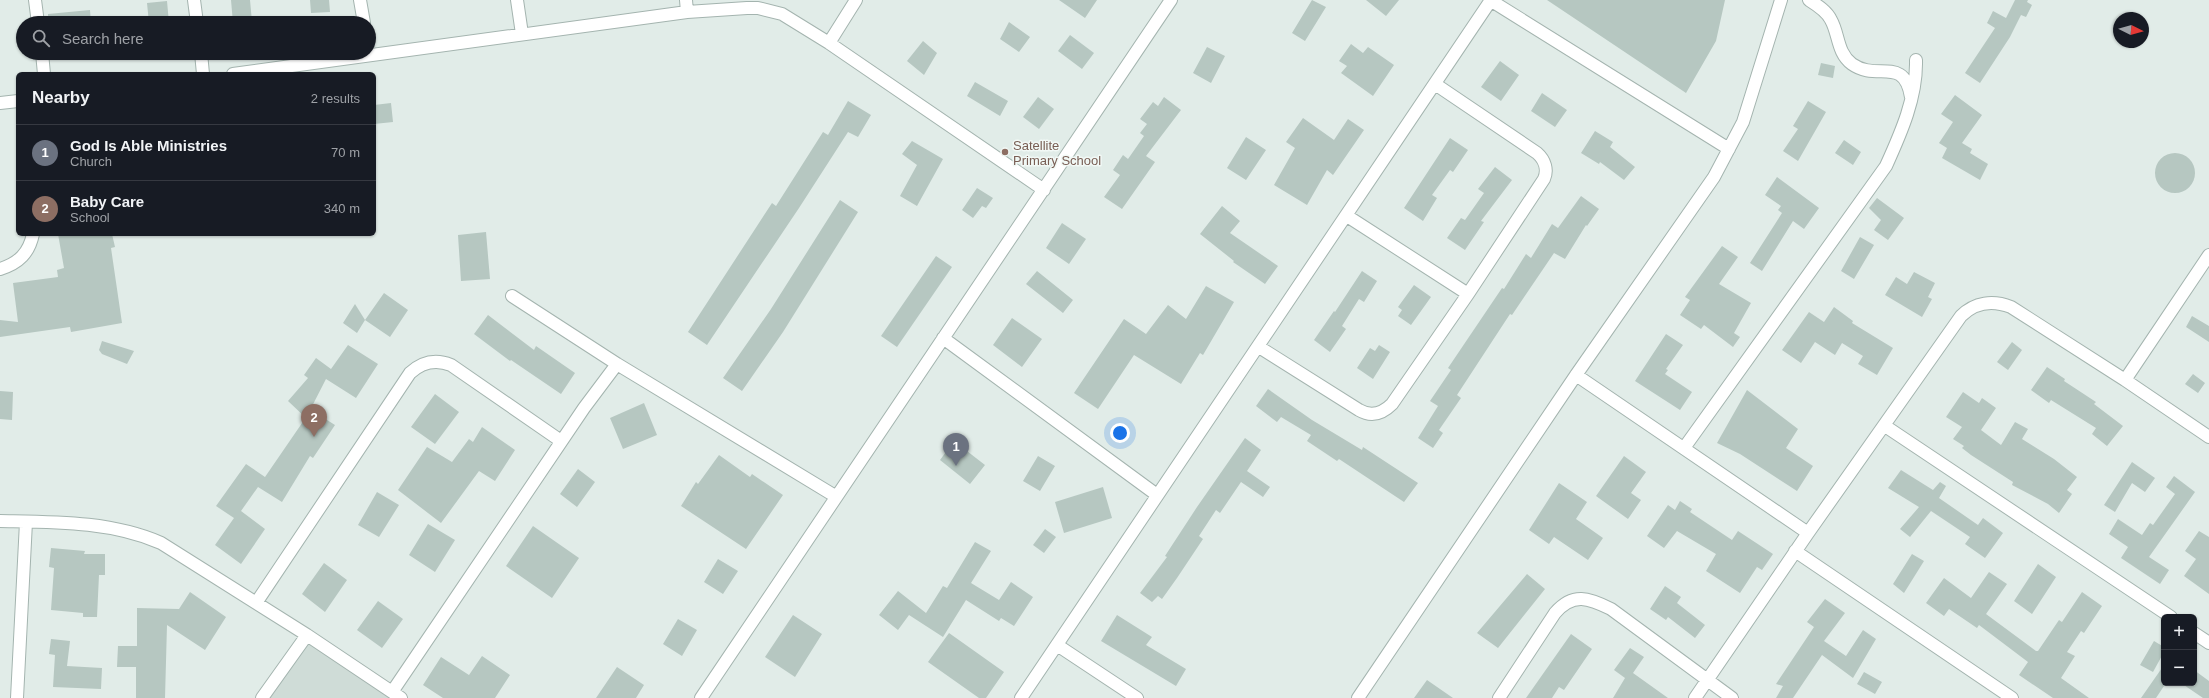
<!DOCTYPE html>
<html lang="en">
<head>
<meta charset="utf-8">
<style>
  :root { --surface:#171b24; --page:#20242c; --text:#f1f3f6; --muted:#9ea1a6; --line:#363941; --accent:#7c3aed }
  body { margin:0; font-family:Helvetica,sans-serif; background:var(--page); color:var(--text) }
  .controls { position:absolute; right:12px; bottom:12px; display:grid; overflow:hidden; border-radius:6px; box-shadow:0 1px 3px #0004 }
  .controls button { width:36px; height:36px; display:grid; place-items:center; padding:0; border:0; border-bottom:1px solid var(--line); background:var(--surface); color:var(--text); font:20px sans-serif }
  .compass { position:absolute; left:2113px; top:12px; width:36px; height:36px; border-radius:50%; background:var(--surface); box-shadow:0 1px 3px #0004; rotate:95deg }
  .you { position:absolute; left:1120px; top:433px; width:14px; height:14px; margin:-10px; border:3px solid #fff; border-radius:50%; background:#1a73e8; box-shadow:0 0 0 6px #1a73e833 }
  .badge { display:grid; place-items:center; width:26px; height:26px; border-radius:50%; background:var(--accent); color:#fff; font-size:13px; font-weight:700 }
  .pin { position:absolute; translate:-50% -33px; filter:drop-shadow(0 1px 2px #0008) }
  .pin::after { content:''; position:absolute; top:21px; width:14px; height:12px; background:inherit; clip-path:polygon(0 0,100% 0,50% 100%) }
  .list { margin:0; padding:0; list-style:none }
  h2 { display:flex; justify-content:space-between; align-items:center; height:52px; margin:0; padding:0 16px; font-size:17px }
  h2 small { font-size:13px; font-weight:400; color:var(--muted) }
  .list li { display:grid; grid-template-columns:26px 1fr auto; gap:12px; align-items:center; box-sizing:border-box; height:56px; padding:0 16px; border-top:1px solid var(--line) }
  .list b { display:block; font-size:15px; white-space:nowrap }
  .list p { margin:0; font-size:13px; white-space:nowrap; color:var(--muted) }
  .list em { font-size:13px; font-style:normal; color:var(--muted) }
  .icon { flex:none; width:22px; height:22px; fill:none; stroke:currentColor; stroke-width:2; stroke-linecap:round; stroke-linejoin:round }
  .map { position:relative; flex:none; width:2209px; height:698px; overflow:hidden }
  .search { position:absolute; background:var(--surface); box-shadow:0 1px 3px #0004; left:16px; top:16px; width:360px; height:44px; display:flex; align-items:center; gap:10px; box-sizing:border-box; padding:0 14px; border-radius:22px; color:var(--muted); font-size:15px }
  .panel { position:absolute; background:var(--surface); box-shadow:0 1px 3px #0004; left:16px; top:72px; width:360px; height:164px; border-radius:6px }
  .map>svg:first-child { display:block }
  .built { fill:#cfdcd7 }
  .building { fill:#b6c7c1 }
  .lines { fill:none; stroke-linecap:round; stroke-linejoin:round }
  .street-casing { stroke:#a4b4af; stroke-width:14 }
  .street { stroke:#fff; stroke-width:12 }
  .education-dot { fill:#8d6e63; stroke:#f2f9f6; stroke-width:1.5 }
  .labels { text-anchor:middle; stroke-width:3; stroke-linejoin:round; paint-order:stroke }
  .education-label { font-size:13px; fill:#785e54; stroke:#f2f9f6; text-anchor:start }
</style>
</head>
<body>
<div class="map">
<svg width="2209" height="698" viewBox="0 0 2209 698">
  <rect width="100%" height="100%" fill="#e1ece8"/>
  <path class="built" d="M307 635 401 698H262Z"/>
  <path class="building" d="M231 0H250L252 22 233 23Z
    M310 0H329L330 12 311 13Z
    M1059 0H1097L1085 18Z
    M1312 0 1326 7 1305 41 1292 33Z
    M1366 0H1399L1386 16Z
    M1547 0H1725L1716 41 1686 93Z
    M2015 0H2028L2027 2 2032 5 2026 17 2021 15 2010 37 1980 83 1965 73 1995 28 1987 23 1993 11 2006 18Z
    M167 1 169 23H149L147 3Z
    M90 10 91 23H48V14Z
    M1009 22 1030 37 1019 52 1000 39Z
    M1070 35 1094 53 1082 69 1058 51Z
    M923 41 937 53 924 75 907 61Z
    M1351 44 1363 53 1368 47 1394 65 1373 96 1341 73 1347 66 1339 61Z
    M1207 47 1225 56 1211 83 1193 73Z
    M1500 61 1519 75 1501 101 1481 87Z
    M1821 63 1835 66 1833 78 1818 75Z
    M975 82 1008 101 1000 116 967 96Z
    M1542 93 1567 110 1555 127 1531 111Z
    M1955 95 1982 115 1962 143 1972 149 1970 153 1988 164 1980 180 1942 158 1947 148 1939 143 1953 122 1941 114Z
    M1038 97 1054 109 1039 129 1023 117Z
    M1164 97 1181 110 1146 156 1155 162 1122 209 1104 197 1120 175 1113 170 1123 155 1128 159 1144 136 1140 133 1147 124 1140 119 1153 102 1158 106Z
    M848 101 871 115 858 137 848 132 799 208 707 345 688 332 772 203 776 206 823 132 828 135Z
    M1808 101 1826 112 1798 161 1783 151 1798 129 1793 126Z
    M391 103 393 122 374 124V105Z
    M1303 118 1334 140 1348 119 1364 130 1333 175 1327 170 1307 205 1274 185 1295 148 1286 142Z
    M1595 131 1613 142 1610 147 1635 167 1624 180 1600 162 1599 164 1581 153Z
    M1246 137 1266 150 1246 180 1227 168Z
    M1450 138 1468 150 1453 172 1450 170 1432 195 1437 198 1423 221 1404 208Z
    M1844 140 1861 152 1853 165 1835 153Z
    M912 141 943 159 917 206 900 196 917 165 902 154Z
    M2155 173a20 20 0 1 1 40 0a20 20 0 1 1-40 0Z
    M1495 167 1512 180 1481 221 1484 222 1465 250 1447 238 1461 218 1465 220 1484 193 1478 189Z
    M1777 177 1819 208 1804 229 1793 221 1762 271 1750 263 1782 213 1778 210 1781 206 1765 195Z
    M977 188 993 198 986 208 982 206 973 218 962 210Z
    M1581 196 1599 209 1587 226 1586 225 1565 259 1554 253 1512 315 1510 314 1457 395 1461 398 1439 430 1443 433 1433 448 1418 438 1438 406 1430 401 1451 370 1448 368 1502 288 1504 289 1526 254 1531 258 1552 224 1558 228Z
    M1877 198 1904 218 1888 240 1874 230 1881 220 1869 208Z
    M840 200 858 212 783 332 742 391 723 378 771 309Z
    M1222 206 1240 221 1230 233 1278 266 1265 284 1233 262 1234 261 1200 234Z
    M1062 223 1086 239 1069 264 1046 248Z
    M486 232 490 279 461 281 458 235Z
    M58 234H112L115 247 111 248 122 323 71 332 70 327 0 337V320L18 322 13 283 58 277 57 270 64 268Z
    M1860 237 1874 245 1854 279 1841 271Z
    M1722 246 1738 257 1719 284 1751 303 1734 333 1740 337 1733 347 1704 325 1701 329 1680 315 1690 300 1685 297Z
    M936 256 952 267 897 347 881 336Z
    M1037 271 1073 300 1063 313 1026 284Z
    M1362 271 1377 281 1364 302 1359 299 1342 326 1346 329 1330 352 1314 340 1334 311 1335 312Z
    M1914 272 1935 283 1928 297 1932 299 1922 317 1885 295 1896 277 1907 284Z
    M1414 285 1431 297 1411 325 1398 316 1402 310 1398 307Z
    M1206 286 1234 302 1203 355 1200 353 1181 384 1134 355 1098 409 1074 393 1124 319 1146 334 1168 305 1186 319Z
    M384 293 408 310 390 337 365 320Z
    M355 304 365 320 357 333 343 323Z
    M1834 307 1853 321 1852 323 1893 348 1877 375 1858 364 1863 356 1842 343 1835 355 1815 342 1801 363 1782 350 1809 312 1824 322Z
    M488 315 534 350 536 346 575 373 561 394 511 360 510 361 474 334Z
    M2192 316 2209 326V342L2186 327Z
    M1012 318 1042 339 1022 367 993 345Z
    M1666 334 1683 345 1666 369 1668 370 1665 374 1692 392 1680 410 1635 381Z
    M102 341 134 351 127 364 102 354 99 350Z
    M2012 342 2022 350 2008 370 1997 362Z
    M348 345 378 364 356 398 326 379 306 418 288 401 308 378 304 375 316 358 331 369Z
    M1379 345 1390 352 1373 379 1357 368 1370 348 1375 351Z
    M2047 367 2065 379 2064 381 2096 402 2094 404 2123 426 2107 446 2092 434 2096 428 2051 400 2049 403 2031 390Z
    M2193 374 2205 383 2198 393 2185 384Z
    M1268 389 1312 420 1362 450 1363 447 1418 483 1404 502 1339 459 1337 461 1307 441 1311 435 1281 417 1277 422 1256 406Z
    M1747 390 1798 429 1786 448 1813 466 1797 491 1740 454 1717 443Z
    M0 391 13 392 12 420 0 419Z
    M1963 392 1979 403 1982 398 1996 408 1981 430 2001 445 2015 422 2028 429 2022 439 2054 459 2077 477 2067 490 2072 494 2059 513 2048 504 2012 485 2013 482 1971 455 1962 448 1964 446 1953 439 1962 427 1946 417Z
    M435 394 459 412 435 444 411 427Z
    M644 403 657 435 623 449 610 418Z
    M311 410 335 425 313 458 310 456 282 502 258 487 241 511 265 529 241 564 215 545 234 518 216 506 246 464 265 477Z
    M482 427 515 450 495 481 479 471 441 523 398 490 427 447 452 462 469 439 473 442Z
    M1245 438 1261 450 1247 471 1270 487 1263 497 1241 482 1220 513 1216 510 1199 536 1203 539 1177 578 1162 599 1158 596 1152 602 1140 593 1167 557 1165 556 1197 507Z
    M954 441 985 465 970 484 940 460Z
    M719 455 750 477 752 474 783 495 746 549 681 506 696 482 698 484Z
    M1038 456 1055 466 1040 491 1023 481Z
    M1624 456 1646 472 1631 493 1641 500 1628 519 1596 496Z
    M2132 462 2155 478 2145 492 2132 483 2115 512 2104 505Z
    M578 469 595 482 577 507 560 494Z
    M1901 470 1933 490 1940 482 1946 486 1939 498 1978 525 1983 518 2003 533 1985 558 1965 544 1970 537 1931 511 1910 537 1900 529 1919 507 1888 488Z
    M2174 476 2195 492 2149 557 2169 570 2160 584 2121 558 2128 547 2109 534 2118 519 2142 535 2150 523 2153 525 2175 494 2166 487Z
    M1559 483 1587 502 1576 519 1603 538 1588 560 1554 537 1549 544 1529 530Z
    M1103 487 1112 518 1064 533 1055 502Z
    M377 492 399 505 379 537 358 525Z
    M1680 501 1692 509 1690 512 1732 540 1738 531 1773 554 1762 570 1757 567 1740 593 1706 571 1716 554 1677 531 1664 548 1647 536 1668 505 1675 510Z
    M428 524 455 540 435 572 409 555Z
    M533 526 579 558 552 598 506 566Z
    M1045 529 1056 537 1044 553 1033 545Z
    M2199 531 2209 537V594L2184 576 2196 559 2185 551Z
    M975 542 991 551 971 583 999 600 1011 582 1033 597 1014 626 1001 618 999 621 966 600 943 637 909 615 898 630 879 615 898 591 926 613 943 586 947 588Z
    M51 548 85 551 84 554H105V575H99L97 617H83V613L51 610 54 568 49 567Z
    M1912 554 1924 561 1904 593 1893 584Z
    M718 559 738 571 723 594 704 582Z
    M324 563 347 580 325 612 302 594Z
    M2038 564 2056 577 2032 614 2014 601Z
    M1989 572 2007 584 1986 614 2036 651H2038L2059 620 2062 622 2082 592 2102 606 2084 633 2081 631 2067 652 2075 656 2061 678 2089 698H2053L2019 675 2028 662 1979 625 1977 628 1949 609 1944 616 1926 603 1944 578 1971 598Z
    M1527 574 1545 589 1498 648 1477 633Z
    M1665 586 1681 597 1677 603 1705 625 1695 638 1668 617 1666 620 1650 609Z
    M190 592 226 617 205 650 167 625 165 698H136V667H117L118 646H137V608L179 609Z
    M1825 599 1845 613 1824 641 1846 656 1863 630 1876 639 1853 678 1822 655 1793 698H1776L1783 686 1776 684 1814 627 1807 622Z
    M378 601 403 619 382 648 357 630Z
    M793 615 822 634 795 677 765 657Z
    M1117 615 1152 637 1146 645 1186 669 1176 686 1101 641Z
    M678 619 697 630 682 656 663 644Z
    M949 633 1004 672 986 698H979L928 662Z
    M1571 634 1592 649 1564 690 1559 687 1552 698H1526Z
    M51 639 70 641 67 666 102 668 101 689 53 687 55 655 49 654Z
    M2154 641 2164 647V652L2153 672 2140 665Z
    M1630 648 1644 657 1633 673 1668 698H1613L1625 678 1614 670Z
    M482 656 510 675 495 698H443L423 685 441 657 469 675Z
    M2164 665V686L2156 698H2141Z
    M617 667 644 685 636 698H596Z
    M2194 670 2209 681V698H2203L2181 683H2194Z
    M1864 672 1882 682 1875 694 1857 684Z
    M1427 680 1453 698H1414Z"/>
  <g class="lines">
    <defs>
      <path id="street" d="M35 0 38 23
        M194 0 197 23
        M360 0 364 23
        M517 0 522 34
        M686 0 687 12
        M1490 0 1729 149
        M1809 0C1817 5 1827 11 1831 20 1839 34 1837 53 1852 64 1877 82 1904 55 1911 97
        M829 43 856 0
        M42 53 44 74
        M201 53 203 74
        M233 74 687 12 747 8H758L782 14 829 43 1044 190
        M0 103 18 101
        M1347 216 1468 294
        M0 269C19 263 29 253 33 234
        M512 296 617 364 835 496
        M943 338 1157 495
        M1259 347 1359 410C1371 417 1382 414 1392 404L1468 294 1544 179C1548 170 1545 160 1537 153L1435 84
        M1576 375 1808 533
        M2125 380 2209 255
        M1885 426 2171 617
        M1684 448 1886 166C1901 133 1917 97 1916 60
        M0 521C53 522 111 521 161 543L307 635 401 698
        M1795 551 2012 698
        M256 603 410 373C422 362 436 359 451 365L561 441
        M2194 633 2209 643
        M1057 645 1137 698
        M392 692 584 408 617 364
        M17 698 26 522
        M262 698 307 635
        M701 698 1171 0
        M1021 698 1491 0
        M1358 698 1576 375 1714 177 1743 122 1781 0
        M1499 698 1555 613C1573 592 1589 598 1611 609L1732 698
        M1695 698 1808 533 1961 316C1975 302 1993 300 2011 307L2125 380 2209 437"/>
    </defs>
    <use href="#street" class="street-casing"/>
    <use href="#street" class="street"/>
  </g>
  <circle class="education-dot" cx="1005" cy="152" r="4"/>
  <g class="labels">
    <g class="education-label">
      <text x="1013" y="150">Satellite<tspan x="1013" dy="15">Primary School</tspan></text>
    </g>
  </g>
</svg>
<div class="controls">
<button>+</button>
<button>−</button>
</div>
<svg class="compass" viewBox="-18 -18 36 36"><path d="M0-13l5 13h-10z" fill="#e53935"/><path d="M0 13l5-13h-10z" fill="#9ea1a6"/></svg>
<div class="you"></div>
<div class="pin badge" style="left:956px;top:466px;background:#6b7280">1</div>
<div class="pin badge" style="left:314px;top:437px;background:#8d6e63">2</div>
<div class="search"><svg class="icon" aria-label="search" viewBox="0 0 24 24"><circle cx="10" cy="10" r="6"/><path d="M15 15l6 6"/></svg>Search here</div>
<section class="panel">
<h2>Nearby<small>2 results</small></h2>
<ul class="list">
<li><span class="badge" style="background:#6b7280">1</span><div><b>God Is Able Ministries</b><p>Church</p></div><em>70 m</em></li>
<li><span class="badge" style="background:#8d6e63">2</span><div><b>Baby Care</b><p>School</p></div><em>340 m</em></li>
</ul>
</section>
</div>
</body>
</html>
